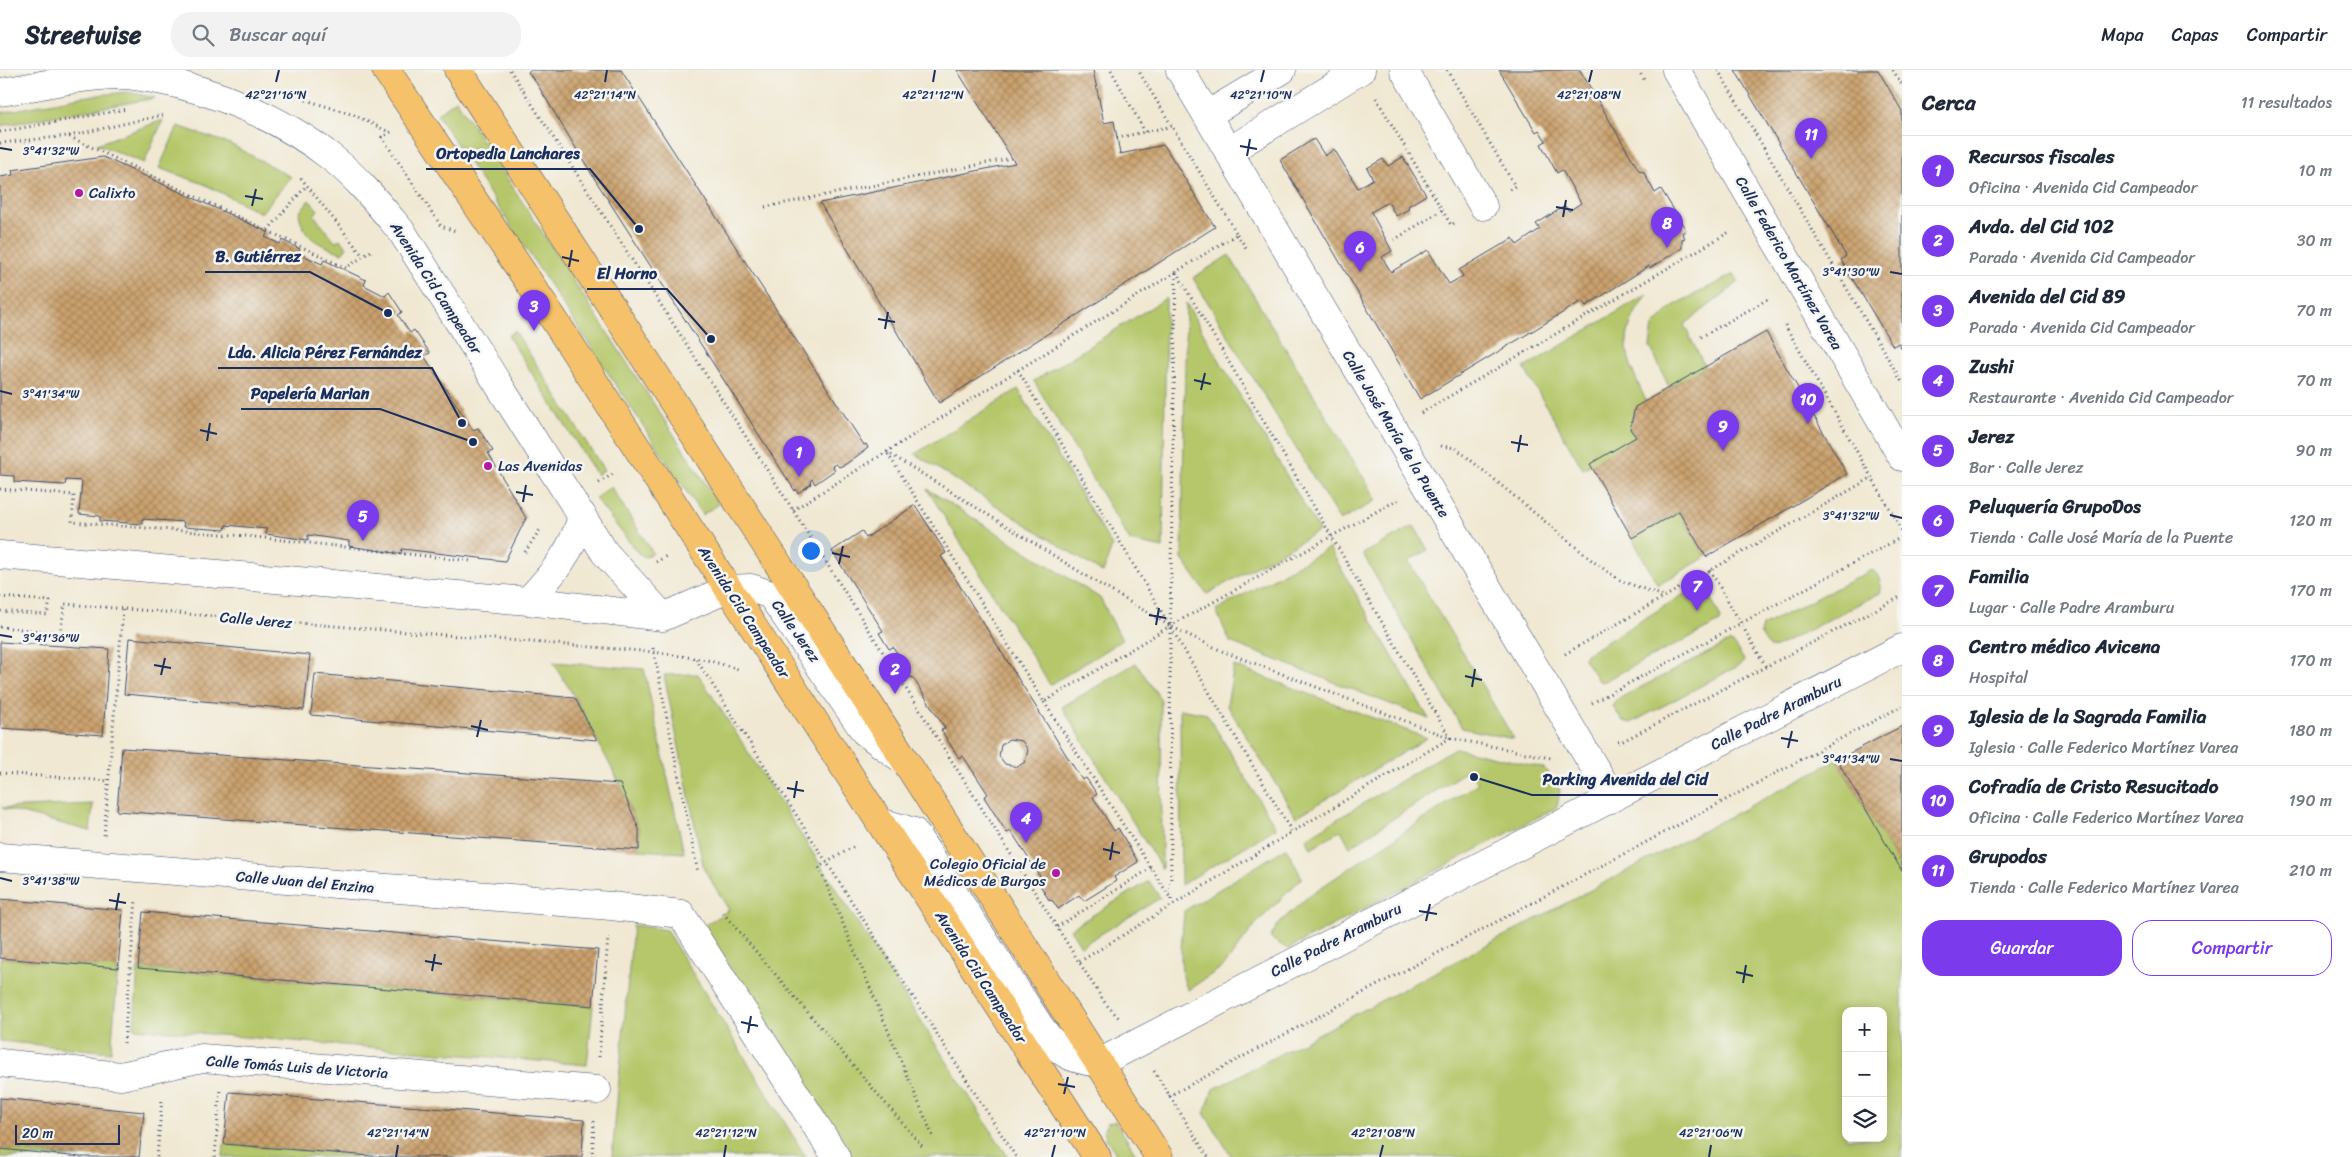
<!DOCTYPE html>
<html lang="es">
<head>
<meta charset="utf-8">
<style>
  :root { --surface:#fff; --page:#f2f2f3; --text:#1f2937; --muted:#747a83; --line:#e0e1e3; --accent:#7c3aed }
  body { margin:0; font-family:Sriracha,sans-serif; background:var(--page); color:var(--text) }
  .controls { position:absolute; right:15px; bottom:15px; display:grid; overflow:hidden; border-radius:10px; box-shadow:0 2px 12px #0003 }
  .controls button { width:45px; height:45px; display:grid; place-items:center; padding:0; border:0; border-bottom:1px solid var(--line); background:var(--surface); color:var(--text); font:25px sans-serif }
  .scale { position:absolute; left:15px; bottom:12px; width:105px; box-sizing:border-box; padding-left:5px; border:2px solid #1b2f5e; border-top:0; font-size:14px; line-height:18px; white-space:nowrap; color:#1b2f5e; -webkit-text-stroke:4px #f6f6f2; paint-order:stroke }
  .you { position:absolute; left:810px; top:480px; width:18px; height:18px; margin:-12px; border:4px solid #fff; border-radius:50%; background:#1a73e8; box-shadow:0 0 0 8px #1a73e833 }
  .badge { display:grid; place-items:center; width:32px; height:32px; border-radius:50%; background:var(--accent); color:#fff; font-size:16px; font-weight:700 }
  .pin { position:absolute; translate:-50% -41px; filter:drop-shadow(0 1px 2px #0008) }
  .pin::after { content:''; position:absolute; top:26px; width:18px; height:15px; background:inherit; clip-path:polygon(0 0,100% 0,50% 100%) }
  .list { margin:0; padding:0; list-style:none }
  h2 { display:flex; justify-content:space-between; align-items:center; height:65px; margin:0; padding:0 20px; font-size:21px }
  h2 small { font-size:16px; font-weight:400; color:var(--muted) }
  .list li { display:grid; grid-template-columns:32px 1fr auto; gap:15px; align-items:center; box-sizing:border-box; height:70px; padding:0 20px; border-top:1px solid var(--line) }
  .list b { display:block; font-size:19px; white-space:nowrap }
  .list p { margin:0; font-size:16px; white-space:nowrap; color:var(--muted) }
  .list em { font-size:16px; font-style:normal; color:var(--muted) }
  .actions { display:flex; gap:10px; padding:15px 20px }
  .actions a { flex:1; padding:11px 0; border:1px solid var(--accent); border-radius:20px; text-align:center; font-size:18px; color:var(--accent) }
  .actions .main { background:var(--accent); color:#fff }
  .icon { flex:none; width:28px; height:28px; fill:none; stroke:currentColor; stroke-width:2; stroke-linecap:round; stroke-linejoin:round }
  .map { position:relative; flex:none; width:1902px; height:1087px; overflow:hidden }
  header { display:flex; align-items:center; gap:30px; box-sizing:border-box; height:70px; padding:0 25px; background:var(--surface); border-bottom:1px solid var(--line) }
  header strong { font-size:24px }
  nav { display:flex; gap:28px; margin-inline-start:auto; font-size:18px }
  .search { width:350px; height:45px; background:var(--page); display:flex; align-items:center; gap:12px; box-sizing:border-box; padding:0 18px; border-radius:20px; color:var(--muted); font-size:19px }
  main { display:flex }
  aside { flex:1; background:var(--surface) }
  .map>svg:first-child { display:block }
  .green { fill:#b5c76b; stroke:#687b64; fill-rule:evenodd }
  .building { fill:url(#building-cross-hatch); fill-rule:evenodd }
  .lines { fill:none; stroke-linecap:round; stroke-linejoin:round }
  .minor-casing { stroke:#3b4b6f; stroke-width:29 }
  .major-casing { stroke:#3b4b6f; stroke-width:29 }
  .path { stroke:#3b4b6f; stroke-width:3; stroke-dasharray:1 4; stroke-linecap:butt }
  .minor { stroke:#fff; stroke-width:28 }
  .major { stroke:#f5c16b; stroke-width:28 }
  .ticks { fill:none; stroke:#1b2f5e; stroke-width:2 }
  .poi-dot { fill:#b5179e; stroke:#f6f6f2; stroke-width:2 }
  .labels { text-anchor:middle; stroke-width:5; stroke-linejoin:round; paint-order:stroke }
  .poi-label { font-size:15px; fill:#1b2f5e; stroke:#f6f6f2; text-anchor:start }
  .street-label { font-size:15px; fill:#1b2f5e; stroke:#f6f6f2 }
  .ticks-label { font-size:12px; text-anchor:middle; fill:#1b2f5e; stroke:#f6f6f2; stroke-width:5; stroke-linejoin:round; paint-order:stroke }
  .leader { fill:none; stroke:#1b2f5e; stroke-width:2 }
  .callout-dot { fill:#1b2f5e; stroke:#f6f6f2; stroke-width:2 }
  .callout-label { font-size:16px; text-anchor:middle; font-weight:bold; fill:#1b2f5e; stroke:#f6f6f2; stroke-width:5; stroke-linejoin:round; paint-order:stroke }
</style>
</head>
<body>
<header>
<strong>Streetwise</strong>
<div class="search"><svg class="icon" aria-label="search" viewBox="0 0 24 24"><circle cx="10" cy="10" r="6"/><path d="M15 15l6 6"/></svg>Buscar aquí</div>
<nav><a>Mapa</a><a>Capas</a><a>Compartir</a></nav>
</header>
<main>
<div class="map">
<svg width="1902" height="1087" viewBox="0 0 1902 1087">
  <defs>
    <pattern id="building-cross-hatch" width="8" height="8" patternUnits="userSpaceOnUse" patternTransform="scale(1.25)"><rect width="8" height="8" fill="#cba26d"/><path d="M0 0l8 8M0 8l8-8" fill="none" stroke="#a4845d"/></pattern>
  </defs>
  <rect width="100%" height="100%" fill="#f6f6f2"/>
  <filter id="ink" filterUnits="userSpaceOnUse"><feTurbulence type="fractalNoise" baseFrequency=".02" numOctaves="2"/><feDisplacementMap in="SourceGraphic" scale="10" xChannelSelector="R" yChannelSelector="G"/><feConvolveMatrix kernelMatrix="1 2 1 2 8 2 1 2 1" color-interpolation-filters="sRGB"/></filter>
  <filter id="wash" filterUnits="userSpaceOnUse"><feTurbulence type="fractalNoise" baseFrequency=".0096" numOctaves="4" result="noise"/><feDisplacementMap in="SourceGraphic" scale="20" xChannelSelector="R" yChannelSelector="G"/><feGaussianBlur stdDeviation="1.12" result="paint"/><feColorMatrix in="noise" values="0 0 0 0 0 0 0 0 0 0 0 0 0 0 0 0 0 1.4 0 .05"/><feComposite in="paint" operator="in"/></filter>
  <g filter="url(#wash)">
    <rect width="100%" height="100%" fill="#f0e8d2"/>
    <path class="green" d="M127 22 155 28 0 56V43L80 27Z
      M456 30 719 434 702 445 437 44Z
      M163 50 144 93 97 74Z
      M178 56 230 74 291 107 261 143 204 114 159 98Z
      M309 130 318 140 314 145 335 172 340 169 347 177 342 183C319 174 303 169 299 143Z
      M1229 185 1377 430 1340 451 1193 208Z
      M1734 204 1739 212 1684 255 1705 297 1669 317 1650 276 1653 256 1673 236Z
      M1647 224C1616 268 1625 285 1646 331L1635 338 1630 359 1636 367 1583 399 1524 298Z
      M1166 228 1163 478 1130 471 1034 311Z
      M1186 233 1319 461 1207 524 1182 489Z
      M515 261 604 400 597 405 508 266Z
      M1018 319 1112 476 1103 503 915 384Z
      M611 417 653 483 645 487 638 483 595 428Z
      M927 419 1100 528 1122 570 1050 615Z
      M1679 441 1706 487 1658 515 1632 468Z
      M1414 456 1428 480 1408 491 1514 669 1462 658 1363 484Z
      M1329 478 1429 649 1230 572 1216 540Z
      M1872 500C1879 504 1883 515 1880 523L1776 577 1770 578 1760 563 1762 556Z
      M1699 515 1705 516 1721 548 1720 552 1602 612 1598 610 1584 589 1585 585Z
      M1729 572 1733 573 1744 590 1742 594 1631 653 1623 651 1613 637 1616 630Z
      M553 592 644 599 684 783 639 780V759L620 714 575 628Z
      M1136 593 1161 630 1162 799 1062 637Z
      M1234 596 1427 668 1296 747 1227 635Z
      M698 604 1008 1087H853L703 856 729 840 704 799 664 605Z
      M1180 639 1207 644 1276 758 1181 815Z
      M1455 678 1544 698 1560 720 1557 737 1288 879 1270 868 1279 853 1311 824 1478 713 1468 700 1350 777 1341 760 1311 778 1306 768Z
      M1837 690 1902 801V1087H1232L1204 1043 1214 1019ZM1846 941H1883V1068H1846Z
      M93 734 90 761 2 738Z
      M1286 778 1302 808 1255 855 1224 896 1188 920C1176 898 1183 865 1184 841Z
      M1149 811 1160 828 1081 876 1070 859Z
      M633 855 666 860 806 1087H612Z
      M0 888 118 898 111 982 0 971Z
      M138 898 593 936 587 995 134 958Z
      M1115 1051 1138 1087H1118L1106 1068 1104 1059 1107 1053Z
      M224 1074 383 1087H223Z
      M0 1079 81 1087H0Z"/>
    <g id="blocks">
      <path class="building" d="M530 0H621L864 375 866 374 868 378 846 394 839 397 836 394 832 396 835 400 815 414 812 409 810 411 811 414 798 423 796 419 795 421 596 111 537 14 528 2Z
        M957 0H1093L1104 53 1114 51 1120 84 1164 75 1215 157 939 333 820 133 1015 93Z
        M1499 0H1580L1638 99 1641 102 1643 101 1655 123 1661 119 1686 160 1682 163 1685 168 1682 169V178L1650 198 1649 196 1586 236 1582 231 1420 329 1280 90 1314 69 1325 86 1334 79 1358 118 1373 109 1367 98 1383 89 1388 96 1403 87 1426 125 1408 136 1409 139 1396 146 1388 132 1371 142 1392 181 1382 187 1391 202 1428 180 1449 214 1463 206 1459 200 1513 168 1517 175 1540 159 1536 154 1565 136 1569 141 1581 133 1562 100 1557 103 1541 74 1546 71 1539 60 1536 62Z
        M1735 0H1878L1902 41V279L1899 273 1893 276 1841 190 1846 186Z
        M103 87 268 162 265 167 280 174 282 170 300 179 298 183 322 194 324 190 366 210 364 215 385 226 389 222 402 242 398 245 410 263 414 260 430 283 424 286 473 360 478 358 493 381 488 383 526 448 505 491 402 479 401 484 349 476V471L308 465V470L266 464 267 459 246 457 226 455 225 460 183 457 184 452 142 449V454L100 451V446L79 444 82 411 66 410 65 415 14 412V406L0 405V107L13 105 12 100Z
        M1766 262 1847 404 1706 487 1679 441 1632 468 1590 394 1636 367 1630 359 1635 337Z
        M915 435 946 483 941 486 1082 710 1086 708 1097 724 1093 727 1114 761 1118 758 1138 792 1114 807 1116 811 1084 831 1079 825 1058 839 1053 831 1049 830 1037 810 1041 808 1011 761 1007 763 984 727 988 724 963 686 959 688 941 660 945 658 913 608 906 605 893 585 897 583 893 577 889 579 879 563 883 561 832 481 862 461 866 468ZM1009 669 1022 671 1028 680 1025 692 1017 697 1005 694 999 686 1001 675Z
        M129 568 310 585 304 640 124 624Z
        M0 572 109 579 103 665 0 658Z
        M315 604 575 628 597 670 311 645Z
        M1902 656V801L1837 690Z
        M122 678 620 714 639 759V780L117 741Z
        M0 829 123 840 118 898 0 888Z
        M143 842 598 880 593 936 138 898Z
        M229 1022 584 1050 582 1087H383L224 1074Z
        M0 1028 144 1042 139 1087H81L0 1079Z"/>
    </g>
  </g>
  <g filter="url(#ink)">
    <use href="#blocks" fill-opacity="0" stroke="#3b4b6f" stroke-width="1"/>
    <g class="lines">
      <defs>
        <path id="minor" d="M1180 0 1612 727
          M1404 0 1483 136
          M1676 0 1902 387
          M0 22C41 16 82 5 123 5 133 5 144 8 153 9 215 20 283 49 332 88 359 109 380 136 402 162L605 483 663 547
          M1207 45 1282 0
          M1229 81 1361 0
          M0 485 528 531 663 547 728 519 751 518 771 525 865 662 906 692
          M528 531C552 505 574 480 582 445
          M880 752 914 762 1041 958C1060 983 1067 989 1099 993L1902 578
          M0 787 611 836 681 844 836 1087
          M0 993 121 1006 202 988 597 1020"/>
        <path id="major" d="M386 0 553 248 1097 1087
          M458 0 876 645 1159 1087"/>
      </defs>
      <use href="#minor" class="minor-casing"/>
      <use href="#major" class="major-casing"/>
      <path class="path" d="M510 0 793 440 1105 933 1119 948
        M1111 0 1145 62
        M1447 0 1515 116 1509 120
        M1638 0 1645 11
        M1718 0 1902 312
        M1893 0 1902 15
        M1376 28 1451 155 1456 152
        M306 30 354 45 389 62
        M0 62 127 39
        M391 62 382 67 441 156 455 161
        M69 66 163 45
        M1117 68 1172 56
        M0 73 68 66 346 198 374 179
        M301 108 363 186
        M765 137 1012 88
        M268 160 307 115
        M1237 164 1246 178
        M1394 170 1442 140
        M1176 202 1450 668 1292 762
        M1785 255 1902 461
        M1701 267 1770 228
        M1018 300 1292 762 1079 892
        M1421 343 1731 161
        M1441 376 1456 378 1594 492 1621 511 1664 526
        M887 382 1101 515 1170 556 1222 581 1450 668 1551 688
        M888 384 1044 632 1170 556 1399 429
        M599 413 613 404
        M0 419 74 425 72 452 246 466 471 491
        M793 440 1237 164 1138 0
        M525 482 541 458
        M656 492 668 485
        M1710 500 1766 597
        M0 527 50 531 47 545 0 541
        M0 557 60 563 65 534 654 582 707 590 738 599
        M653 578 698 803
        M1565 584 1871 408
        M696 589 1016 1087
        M1044 632 1171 829
        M1592 633 1902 467
        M1618 672H1621L1902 526
        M0 703 109 711
        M104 765 123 539
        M853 777 819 797 934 1069
        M1171 829 1170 556 1176 202
        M723 843 922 1076
        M1057 857 1151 798
        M124 973 136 830
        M599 987 608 867
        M1154 1001 1208 1087
        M1169 1026 1902 636
        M157 1087 162 1029
        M215 1087 220 1020
        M592 1087 594 1051"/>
      <use href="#minor" class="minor"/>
      <use href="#major" class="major"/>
    </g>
  </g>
  <path class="ticks" d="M276 12 279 0M605 12 607 0M933 12 935 0M1261 12 1264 0M1589 12 1592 0M1240 76 1257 79M0 78 12 80M1247 86 1250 69M245 126 263 129M252 136 256 119M1556 137 1573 140M1563 147 1566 130M562 187 579 191M569 197 572 180M1890 202 1902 204M878 249 895 252M885 259 888 242M1194 310 1211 314M1201 320 1205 303M0 321 12 324M200 360 217 364M207 371 210 353M1511 372 1528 375M1518 382 1521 365M516 422 533 425M523 432 526 415M1890 445 1902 448M832 483 850 487M839 494 843 476M1149 545 1166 548M1156 555 1159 538M0 565 12 567M154 595 171 598M161 605 165 588M1465 606 1482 610M1472 617 1475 599M471 656 488 660M477 667 481 650M1781 668 1798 671M1788 678 1792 661M1890 689 1902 691M787 718 804 721M794 728 797 711M1103 779 1120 783M1110 790 1113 772M0 808 12 811M109 830 126 833M116 840 119 823M1419 841 1437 844M1426 851 1430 834M425 891 442 894M432 901 435 884M1736 902 1753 906M1743 913 1746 895M741 952 758 956M748 963 751 946M1058 1014 1075 1017M1064 1024 1068 1007M396 1087 398 1075M724 1087 726 1075M1052 1087 1055 1075M1380 1087 1383 1075M1709 1087 1711 1075"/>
  <g class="poi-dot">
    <circle cx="79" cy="123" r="5"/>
    <circle cx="488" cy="396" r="5"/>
    <circle cx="1056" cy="803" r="5"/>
  </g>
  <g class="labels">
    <g class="poi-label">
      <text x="89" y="128">Calixto</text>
      <text x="498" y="401">Las Avenidas</text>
      <text x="1046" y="799" text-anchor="end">Colegio Oficial de<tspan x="1046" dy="17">Médicos de Burgos</tspan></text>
    </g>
    <g class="street-label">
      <text transform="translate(1789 193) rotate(60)" y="5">Calle Federico Martínez Varea</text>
      <text transform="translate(436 218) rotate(57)" y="5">Avenida Cid Campeador</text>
      <text transform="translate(1396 364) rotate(59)" y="5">Calle José María de la Puente</text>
      <text transform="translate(744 542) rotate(57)" y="5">Avenida Cid Campeador</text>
      <text transform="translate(256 550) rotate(5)" y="5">Calle Jerez</text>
      <text transform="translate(796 561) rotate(55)" y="5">Calle Jerez</text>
      <text transform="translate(1776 643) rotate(-27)" y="5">Calle Padre Aramburu</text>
      <text transform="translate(305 812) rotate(5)" y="5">Calle Juan del Enzina</text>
      <text transform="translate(1336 870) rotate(-27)" y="5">Calle Padre Aramburu</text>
      <text transform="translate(981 907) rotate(57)" y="5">Avenida Cid Campeador</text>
      <text transform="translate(297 997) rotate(4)" y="5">Calle Tomás Luis de Victoria</text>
    </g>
  </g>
  <g class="ticks-label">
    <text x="276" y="29">42°21'16"N</text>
    <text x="605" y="29">42°21'14"N</text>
    <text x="933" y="29">42°21'12"N</text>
    <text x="1261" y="29">42°21'10"N</text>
    <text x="1589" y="29">42°21'08"N</text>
    <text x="51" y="85">3°41'32"W</text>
    <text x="1851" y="206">3°41'30"W</text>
    <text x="51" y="328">3°41'34"W</text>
    <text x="1851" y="450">3°41'32"W</text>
    <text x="51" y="572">3°41'36"W</text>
    <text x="1851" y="693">3°41'34"W</text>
    <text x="51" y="815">3°41'38"W</text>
    <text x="398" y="1067">42°21'14"N</text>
    <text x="726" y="1067">42°21'12"N</text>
    <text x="1055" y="1067">42°21'10"N</text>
    <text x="1383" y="1067">42°21'08"N</text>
    <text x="1711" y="1067">42°21'06"N</text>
  </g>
  <path class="leader" d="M639 159L590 99H426M388 243L310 202H205M711 269L667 219H587M462 353L432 298H218M473 372L380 339H241M1474 707L1532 725H1718"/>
  <g class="callout-dot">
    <circle cx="639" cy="159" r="5"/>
    <circle cx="388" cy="243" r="5"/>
    <circle cx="711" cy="269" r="5"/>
    <circle cx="462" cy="353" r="5"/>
    <circle cx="473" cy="372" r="5"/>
    <circle cx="1474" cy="707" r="5"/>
  </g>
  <g class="callout-label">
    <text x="508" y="89">Ortopedia Lanchares</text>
    <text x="258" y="192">B. Gutiérrez</text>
    <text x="627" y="209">El Horno</text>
    <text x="325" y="288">Lda. Alicia Pérez Fernández</text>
    <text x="310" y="329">Papelería Marian</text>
    <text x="1625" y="715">Parking Avenida del Cid</text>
  </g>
</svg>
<div class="controls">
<button>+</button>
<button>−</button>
<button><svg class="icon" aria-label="layers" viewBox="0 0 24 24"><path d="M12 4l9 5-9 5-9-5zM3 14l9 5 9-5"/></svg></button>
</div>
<div class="scale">20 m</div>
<div class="you"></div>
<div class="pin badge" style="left:799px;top:407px">1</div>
<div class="pin badge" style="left:895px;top:624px">2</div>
<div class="pin badge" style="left:534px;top:261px">3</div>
<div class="pin badge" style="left:1026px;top:773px">4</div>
<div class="pin badge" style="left:363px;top:471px">5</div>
<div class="pin badge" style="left:1360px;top:202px">6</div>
<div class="pin badge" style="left:1697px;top:541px">7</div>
<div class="pin badge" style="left:1667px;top:178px">8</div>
<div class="pin badge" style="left:1723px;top:381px">9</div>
<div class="pin badge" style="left:1808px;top:354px">10</div>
<div class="pin badge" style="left:1811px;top:89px">11</div>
</div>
<aside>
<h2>Cerca<small>11 resultados</small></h2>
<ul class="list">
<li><span class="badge">1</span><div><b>Recursos fiscales</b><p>Oficina · Avenida Cid Campeador</p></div><em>10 m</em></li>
<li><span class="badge">2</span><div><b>Avda. del Cid 102</b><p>Parada · Avenida Cid Campeador</p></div><em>30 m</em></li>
<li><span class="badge">3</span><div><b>Avenida del Cid 89</b><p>Parada · Avenida Cid Campeador</p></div><em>70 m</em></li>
<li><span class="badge">4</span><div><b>Zushi</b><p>Restaurante · Avenida Cid Campeador</p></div><em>70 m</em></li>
<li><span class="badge">5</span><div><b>Jerez</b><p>Bar · Calle Jerez</p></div><em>90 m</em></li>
<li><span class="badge">6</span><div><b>Peluquería GrupoDos</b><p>Tienda · Calle José María de la Puente</p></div><em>120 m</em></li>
<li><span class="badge">7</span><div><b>Familia</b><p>Lugar · Calle Padre Aramburu</p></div><em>170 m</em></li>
<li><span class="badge">8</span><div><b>Centro médico Avicena</b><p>Hospital</p></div><em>170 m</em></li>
<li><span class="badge">9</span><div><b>Iglesia de la Sagrada Familia</b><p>Iglesia · Calle Federico Martínez Varea</p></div><em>180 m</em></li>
<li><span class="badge">10</span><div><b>Cofradía de Cristo Resucitado</b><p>Oficina · Calle Federico Martínez Varea</p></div><em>190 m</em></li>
<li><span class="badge">11</span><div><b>Grupodos</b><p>Tienda · Calle Federico Martínez Varea</p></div><em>210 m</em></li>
</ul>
<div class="actions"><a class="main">Guardar</a><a>Compartir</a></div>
</aside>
</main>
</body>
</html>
